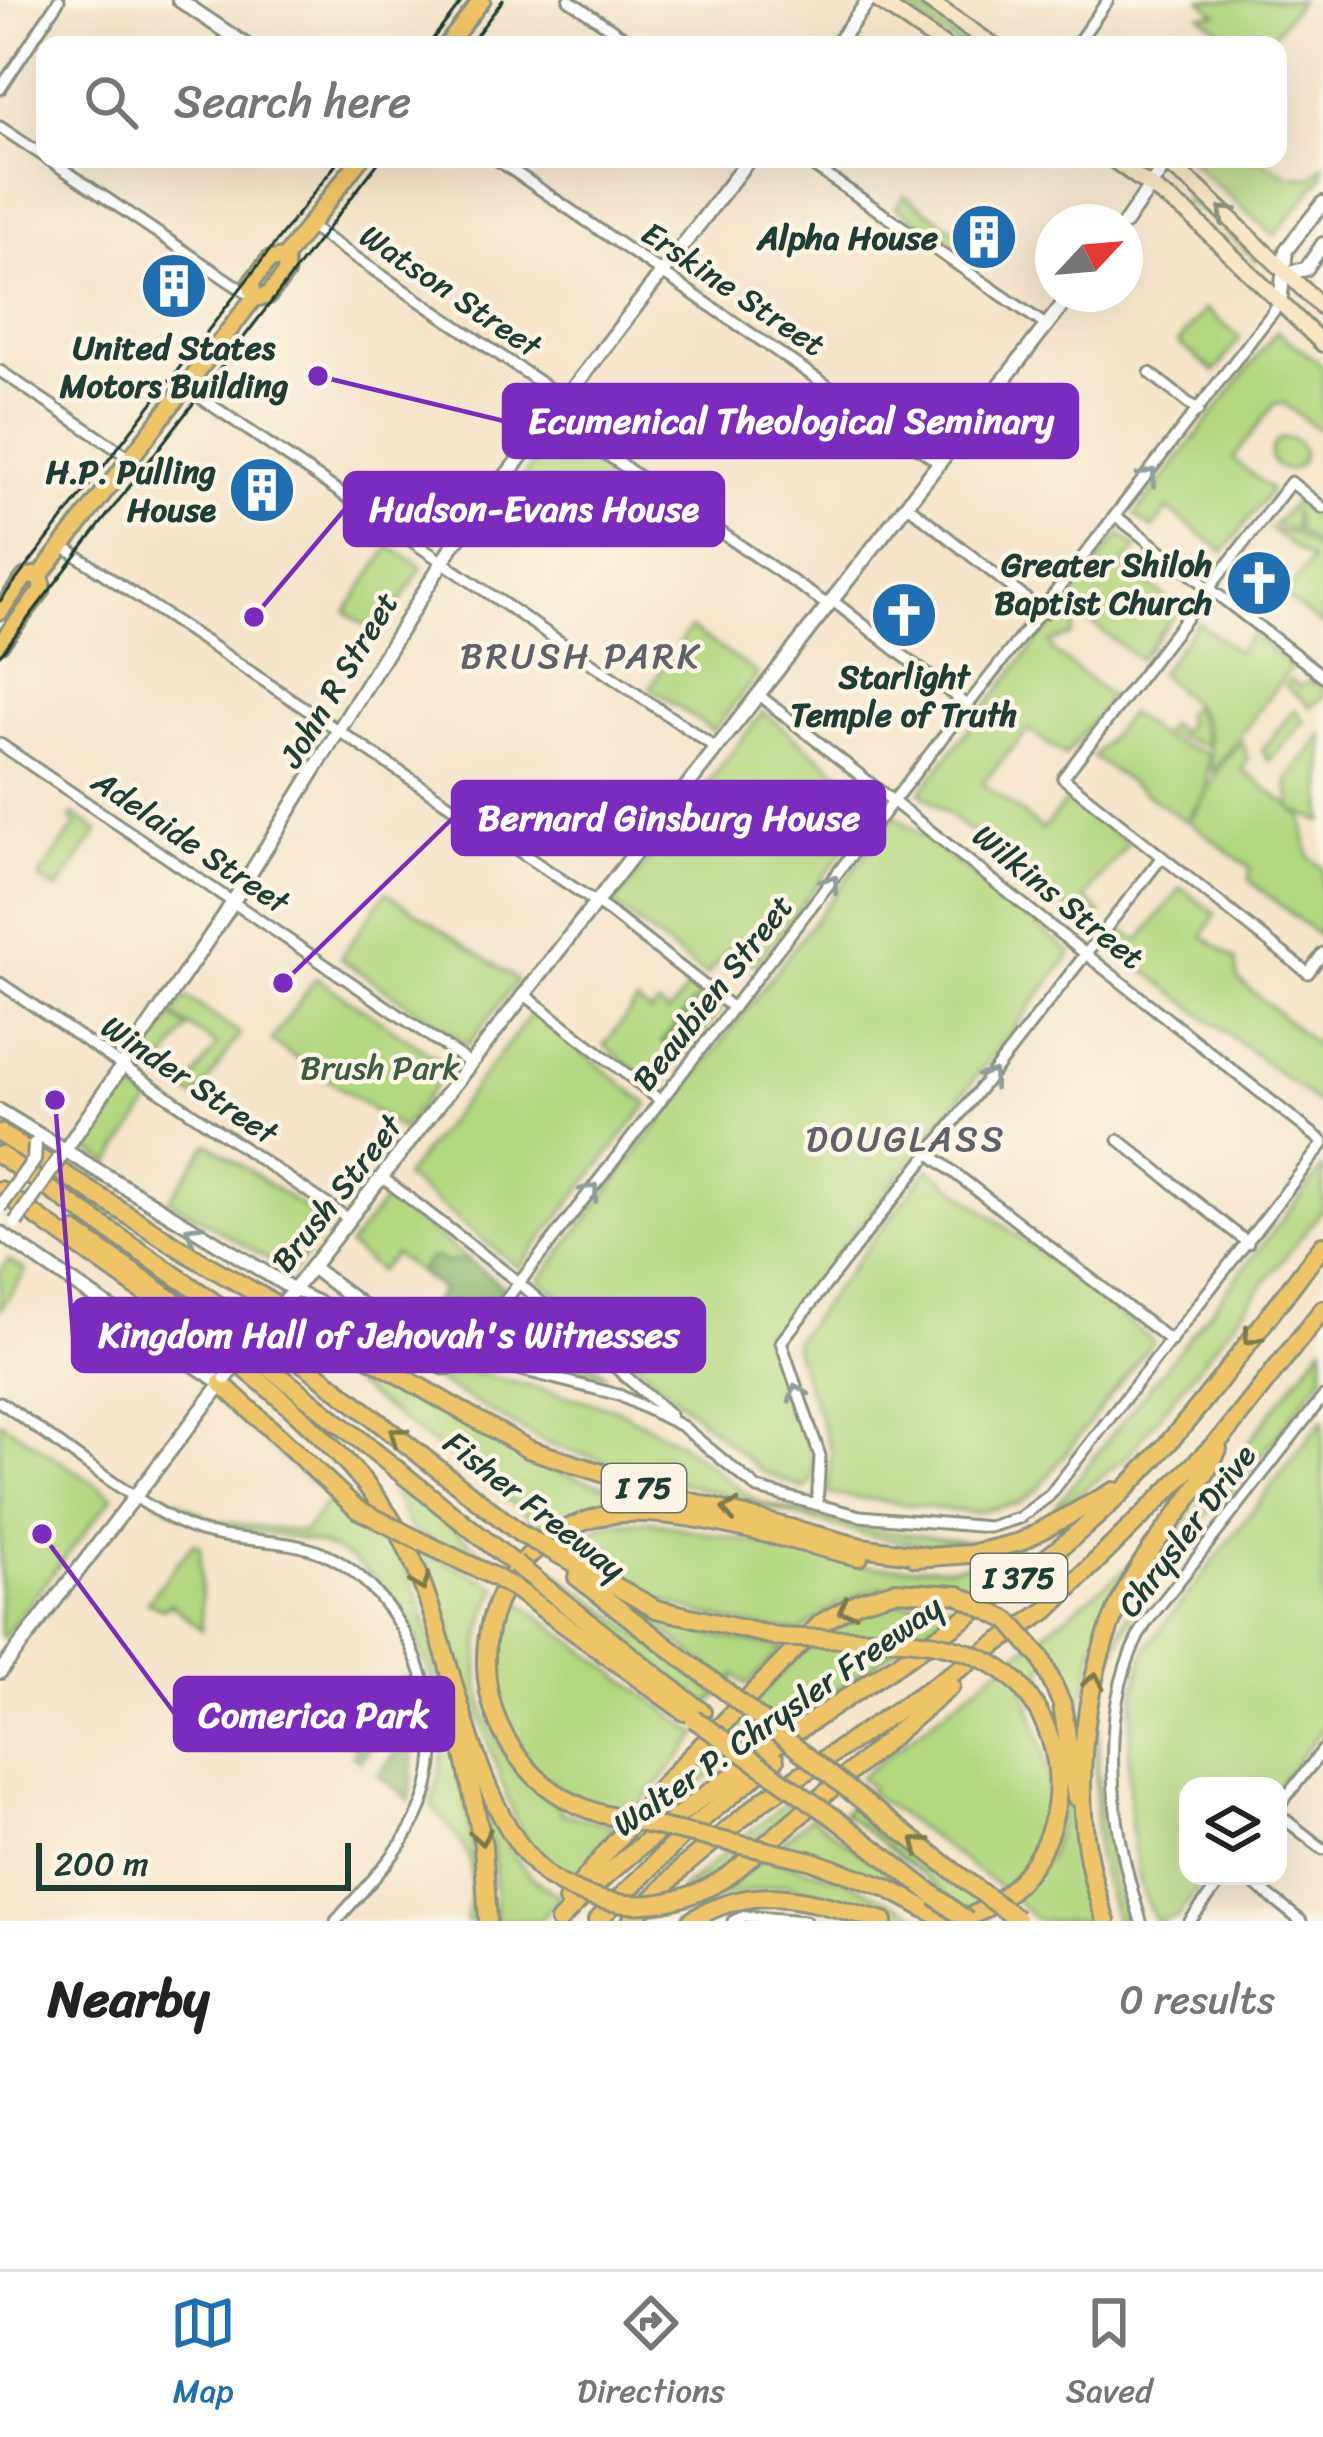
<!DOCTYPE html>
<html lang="en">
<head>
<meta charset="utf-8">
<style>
  :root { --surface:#fff; --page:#f6f6f6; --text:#222; --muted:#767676; --line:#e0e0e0; --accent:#1f6fb2 }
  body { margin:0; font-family:Sriracha,sans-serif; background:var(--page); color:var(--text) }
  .controls { position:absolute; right:36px; bottom:36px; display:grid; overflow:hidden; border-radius:24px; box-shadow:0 12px 48px #0002 }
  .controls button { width:108px; height:108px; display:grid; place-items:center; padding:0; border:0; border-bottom:3px solid var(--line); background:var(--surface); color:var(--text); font:60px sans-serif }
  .compass { position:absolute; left:1035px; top:204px; width:108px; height:108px; border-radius:50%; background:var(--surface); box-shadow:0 12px 48px #0002; rotate:64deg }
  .scale { position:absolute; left:36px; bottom:30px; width:315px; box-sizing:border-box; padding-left:12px; border:6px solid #1f3d34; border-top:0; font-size:33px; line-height:42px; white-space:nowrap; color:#1f3d34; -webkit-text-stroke:9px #fcf5e5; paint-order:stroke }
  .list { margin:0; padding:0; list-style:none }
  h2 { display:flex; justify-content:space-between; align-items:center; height:156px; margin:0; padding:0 48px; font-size:51px }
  h2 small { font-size:39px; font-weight:400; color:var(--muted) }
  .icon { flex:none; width:66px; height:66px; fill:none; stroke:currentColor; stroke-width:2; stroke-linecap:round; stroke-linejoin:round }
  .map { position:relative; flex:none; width:1323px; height:1921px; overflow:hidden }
  .search { position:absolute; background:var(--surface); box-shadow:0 12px 48px #0002; left:36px; right:36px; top:36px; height:132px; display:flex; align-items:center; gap:30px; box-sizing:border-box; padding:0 42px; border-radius:24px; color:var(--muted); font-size:45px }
  .sheet { height:348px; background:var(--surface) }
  nav { display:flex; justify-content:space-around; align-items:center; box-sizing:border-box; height:168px; border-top:3px solid var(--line); background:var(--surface); font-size:33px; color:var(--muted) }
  nav a { display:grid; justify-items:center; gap:6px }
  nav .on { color:var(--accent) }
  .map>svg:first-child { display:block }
  .green { fill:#b4d880; stroke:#6a8a5a; stroke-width:3 }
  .forest { fill:#8fb86e; stroke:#577a51; stroke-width:3 }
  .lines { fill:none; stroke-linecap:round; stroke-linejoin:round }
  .minor-casing { stroke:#8a917f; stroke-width:15 }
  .tertiary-casing { stroke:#8a917f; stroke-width:18 }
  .secondary-casing { stroke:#8a917f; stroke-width:20 }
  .primary-casing { stroke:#8a917f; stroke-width:21 }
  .motorway-casing { stroke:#8a917f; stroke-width:22 }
  .minor { stroke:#fff; stroke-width:9 }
  .tertiary { stroke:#fff; stroke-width:12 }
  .secondary { stroke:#f8e7c3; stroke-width:14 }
  .primary { stroke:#eec469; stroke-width:15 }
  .motorway { stroke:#eec469; stroke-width:16 }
  .tram { stroke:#1f3d34; stroke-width:3 }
  .tertiary-bridge-casing { stroke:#8a917f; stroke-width:18; stroke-linecap:butt }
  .motorway-bridge-casing { stroke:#8a917f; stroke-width:22; stroke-linecap:butt }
  .tertiary-bridge { stroke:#fff; stroke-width:12 }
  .motorway-bridge { stroke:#eec469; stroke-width:16 }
  .oneway { stroke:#8c927c }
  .oneway2 { stroke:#8f9e9a }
  .oneway3 { stroke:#7c7a4c }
  .labels { text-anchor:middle; stroke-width:9; stroke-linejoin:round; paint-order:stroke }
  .shield { fill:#fcf5e5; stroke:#617469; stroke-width:3 }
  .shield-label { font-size:30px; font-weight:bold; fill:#1f3d34 }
  .poi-label { font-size:33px; font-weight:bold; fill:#1f3d34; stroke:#fcf5e5; text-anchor:end }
  .street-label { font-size:33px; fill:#1f3d34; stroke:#fcf5e5 }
  .park-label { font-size:33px; fill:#3d5c43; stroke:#fcf5e5 }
  .neighbourhood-label { font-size:36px; letter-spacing:3px; fill:#5f626b; stroke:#fcf5e5 }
  .leader { fill:none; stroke:#7b2cbf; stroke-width:4.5 }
  .callout-dot { fill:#7b2cbf; stroke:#fcf5e5; stroke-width:4.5 }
  .callout { fill:#7b2cbf; stroke:#7b2cbf; stroke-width:4.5 }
  .callout-label { font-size:36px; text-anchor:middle; font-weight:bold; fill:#fff }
</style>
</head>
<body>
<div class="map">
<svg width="1323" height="1921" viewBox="0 0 1323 1921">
  <rect width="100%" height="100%" fill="#fcf5e5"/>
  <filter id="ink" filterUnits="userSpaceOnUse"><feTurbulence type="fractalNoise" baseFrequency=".00833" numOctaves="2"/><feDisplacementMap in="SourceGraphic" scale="24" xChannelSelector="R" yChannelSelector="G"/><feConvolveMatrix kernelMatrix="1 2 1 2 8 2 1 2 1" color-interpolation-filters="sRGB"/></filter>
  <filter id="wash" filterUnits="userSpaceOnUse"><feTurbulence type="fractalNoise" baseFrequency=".004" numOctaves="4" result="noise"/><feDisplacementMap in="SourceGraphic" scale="48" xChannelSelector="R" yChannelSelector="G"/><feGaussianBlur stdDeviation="2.7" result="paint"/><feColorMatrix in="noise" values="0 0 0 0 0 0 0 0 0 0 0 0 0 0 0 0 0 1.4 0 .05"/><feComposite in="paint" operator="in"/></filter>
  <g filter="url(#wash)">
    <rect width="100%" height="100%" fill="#f5e5ca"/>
    <path class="green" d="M1300 0 1265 45H1247L1244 35 1232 40 1201 15 1217 14 1201 0Z
      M910 2 974 45H958L906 10Z
      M1259 159 1290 176 1313 177 1323 165V176L1274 236 1189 160Z
      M1192 191 1260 255 1256 260 1204 212 1186 203 1185 195Z
      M904 195 965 237 958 248 896 207Z
      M1205 309 1240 338 1215 372 1178 343Z
      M1277 331 1323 366V433L1283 403 1274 404 1233 459 1271 490 1224 552 1168 509 1152 529 1135 515Z
      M553 438 639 495 600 556 510 494Z
      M1271 454a16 16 0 1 1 32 0a16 16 0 1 1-32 0Z
      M1295 502 1323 523V550L1297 530 1294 511 1295 529 1273 525Z
      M1270 530 1294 533 1323 554V626L1285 597 1311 560Z
      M1120 534 1137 548 1124 564 1179 609 1139 660 1083 616 1076 619 1072 635 1050 642 1053 651 1111 697 1065 756 1029 730 982 783 1043 830 1068 798 1128 843 1085 898 1101 913 1090 926 920 792Z
      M390 546 422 567 379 636 346 612Z
      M1198 622 1237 652 1251 634 1292 666 1212 773C1207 708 1203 716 1159 673Z
      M690 628 758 674 713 731 650 687Z
      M1290 679 1300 687 1311 680 1323 688V697L1311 707 1285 685Z
      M1193 705 1208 746 1162 733 1168 724 1181 732 1187 723 1183 715Z
      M1295 709 1305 721 1269 761 1261 750Z
      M763 712 880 804 755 965 731 946 706 976 614 905Z
      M1129 713 1163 739 1208 754 1206 794 1185 821 1093 757Z
      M1323 734V822L1294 810 1302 816 1309 857 1323 868 1320 937 1249 880 1250 868 1190 822 1223 762 1242 740 1248 760 1242 770 1292 808 1287 781Z
      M73 814 98 831 57 890 39 878 76 824 70 819Z
      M895 815 1072 953 770 1342 814 1459V1477L805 1489 761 1471 540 1280Z
      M1181 888 1216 914 1203 936 1236 960 1238 979 1323 1051V1107L1109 943 1121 929 1139 941Z
      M386 892 517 980 468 1045 340 958Z
      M316 978 450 1067 401 1129 271 1041Z
      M689 987 719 1011 657 1089 604 1045 637 1002 651 1013 658 1005 669 1013Z
      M186 997 240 1034 196 1098 181 1089 184 1082 190 1085 217 1045 173 1015Z
      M532 1013 648 1104 519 1268 404 1177Z
      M172 1017 188 1028 162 1066 176 1076 172 1083 142 1061Z
      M126 1085 151 1102 110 1163 84 1147Z
      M208 1143 329 1225 291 1273 169 1200Z
      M929 1168 1153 1341 1038 1489 1019 1503 972 1513 828 1494 832 1452 794 1348 795 1340Z
      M1323 1168V1209L1126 1458 1048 1516Z
      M387 1197 504 1288 448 1361 412 1333 442 1290 394 1254 379 1271 349 1246Z
      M8 1260 26 1271 0 1310V1272Z
      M520 1301 607 1376 483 1345Z
      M352 1326 385 1339 448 1379 461 1369 617 1409 678 1442 757 1502 866 1529 976 1542 922 1545 861 1534 550 1445 348 1331Z
      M320 1342 545 1469 658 1501 595 1510 548 1530 317 1357Z
      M1323 1345V1376L1218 1510 1209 1511 1193 1533 1196 1536C1173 1565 1146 1593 1128 1624 1083 1705 1094 1839 1127 1921H1116L1097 1856 1095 1794 1097 1713 1112 1647 1144 1579Z
      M237 1408C275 1443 312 1480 351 1515 362 1525 381 1527 390 1538 429 1580 481 1858 479 1921H466C478 1855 471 1853 432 1806 435 1788 442 1771 442 1751 441 1666 396 1561 305 1540 246 1525 210 1539 156 1499L163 1493 215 1521 304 1532 330 1498 232 1414Z
      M1323 1420V1728L1277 1786H1188V1876H1207L1177 1917 1156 1921C1122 1867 1120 1699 1150 1643Z
      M0 1421 113 1496 3 1637 0 1635Z
      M397 1483 519 1583 411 1530 391 1490Z
      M647 1521 871 1567H953L1016 1555 973 1594C910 1571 849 1588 800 1632 702 1622 640 1597 562 1542L606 1524Z
      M193 1543 200 1546 202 1630 170 1603 164 1609 147 1602Z
      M421 1550 498 1587C456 1666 483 1762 561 1807V1813L617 1827 572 1881 528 1844 515 1820Z
      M540 1560 719 1695 707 1705 532 1567Z
      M1137 1560 1095 1642 1080 1718H1074L1072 1699 1053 1660 1041 1668 1062 1738 1048 1709 1020 1674C1045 1757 1077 1819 1002 1889L868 1791 871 1787 860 1777Z
      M510 1595 699 1735 632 1814C517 1797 470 1700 510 1595Z
      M936 1600 959 1606 650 1817H643L819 1634 865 1607Z
      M637 1609 710 1635 783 1648 747 1685 735 1675 730 1684Z
      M476 1774C500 1821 506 1869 560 1896L539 1921H496L494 1854Z
      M1068 1789 1092 1921H1037L1014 1899 1048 1858Z
      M788 1801 795 1805 717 1873 680 1890Z
      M855 1802 982 1902 966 1910 843 1812Z
      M811 1817 909 1887 779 1845Z
      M765 1858 842 1879 926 1918 879 1912 784 1884 709 1899Z"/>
    <path class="forest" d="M706 1001 719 1011 687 1052 673 1056 662 1041 694 1002Z
      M440 1257 443 1262 470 1261 504 1288 476 1323 452 1302 443 1316 430 1307 442 1290 419 1272 430 1258Z
      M406 1678 413 1698 360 1761 352 1755 356 1748 337 1732 331 1739 312 1724 326 1711 341 1721 387 1706 397 1697 395 1682Z
      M416 1726 410 1801 378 1775Z"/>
  </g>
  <g filter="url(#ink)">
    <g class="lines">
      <defs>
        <path id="minor" d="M569 0 635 45
          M1076 45 1108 0
          M0 89 59 0
          M0 127 45 157
          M48 159 254 298
          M496 159 940 463
          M803 159 1047 326
          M309 226 563 398
          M0 371 130 458
          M1150 373 1198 411
          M185 387 716 748
          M550 416 829 606
          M907 505 1044 613
          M1323 508 1291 482 1063 778 1308 973 1323 953
          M1117 517 1323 676
          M62 546 607 910 733 1008
          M833 601 969 707
          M760 696 1323 1142
          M0 744 471 1064
          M0 983 350 1220
          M525 995 661 1101
          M1119 1140 1248 1243
          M930 1154 1171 1341
          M383 1178 513 1278 670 1415
          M294 1290 384 1332 443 1369 453 1368 1280 303
          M463 1355 619 1395 682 1426 758 1489 860 1516 989 1527 1019 1518 1049 1496 1323 1144
          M0 1402C54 1438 126 1497 182 1524 226 1545 280 1535 324 1554 408 1591 456 1720 422 1805 405 1849 367 1885 336 1921
          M817 1505 820 1456 781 1342 1162 857
          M1278 1807 1323 1750
          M1278 1814 1323 1849
          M1244 1876 1301 1921
          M733 1921 744 1916 805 1921
          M1141 1921C1112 1831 1093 1707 1146 1623L1323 1397
          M1190 1921 1225 1876"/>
        <path id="tertiary" d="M179 0 246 45
          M836 45 869 0
          M1125 223 1166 163
          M1285 273 1306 269 1323 244
          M1280 303 1286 250 1323 203
          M0 1111 294 1290
          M59 1159 226 913 453 545 749 159
          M0 1233 221 1383
          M313 1268 364 1307 384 1332
          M285 1301 1071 294
          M0 1672 226 1378"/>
        <path id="secondary" d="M877 0 943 45
          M927 0 993 45
          M1112 159 1189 214 1323 344
          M1160 159 1196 186 1323 308"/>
        <path id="primary" d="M447 45 482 0
          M254 298 268 296 286 273 285 257
          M0 611 25 577 41 574
          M0 644 42 590 41 574 254 298 251 283 269 260 285 257 360 159"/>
        <path id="motorway" d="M0 1133 195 1258 528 1449 685 1500 861 1547 925 1556
          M0 1155 311 1369 521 1534
          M0 1190C117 1276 311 1397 389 1516 456 1618 458 1801 549 1877
          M75 1232 275 1372 515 1564
          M221 1383 357 1509
          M428 1545 493 1576
          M551 1550 656 1609 778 1637
          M915 1558 971 1554 1020 1542 1114 1491
          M527 1573 702 1712
          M577 1577 724 1690
          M516 1589 685 1712
          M1041 1658 1062 1704 1076 1797
          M455 1711 483 1845 488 1921
          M864 1802 974 1887
          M602 1814C453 1770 443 1560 598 1517 662 1499 792 1542 859 1557
          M836 1819 935 1896
          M809 1860 887 1888 948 1921
          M731 1874 951 1686
          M567 1900 662 1786 821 1623 858 1602 895 1591 958 1595
          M559 1921C709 1766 910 1672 1075 1535 1173 1454 1245 1345 1323 1245
          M597 1921 686 1832 775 1760
          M631 1921 684 1866 765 1799 1047 1610 1224 1435 1323 1309
          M691 1921C757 1878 814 1903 884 1921
          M959 1921C1061 1883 1090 1763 1017 1682
          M1106 1921C1067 1819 1077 1684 1127 1588 1153 1538 1195 1501 1218 1449"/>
      </defs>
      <use href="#minor" class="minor-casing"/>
      <use href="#tertiary" class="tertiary-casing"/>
      <use href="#secondary" class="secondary-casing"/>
      <use href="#primary" class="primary-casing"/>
      <use href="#motorway" class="motorway-casing"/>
      <use href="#minor" class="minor"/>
      <use href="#tertiary" class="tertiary"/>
      <use href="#secondary" class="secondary"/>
      <use href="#primary" class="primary"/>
      <use href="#motorway" class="motorway"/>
      <path class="tram" d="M428 45 463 0
        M469 45 503 0
        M0 601 340 159
        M0 655 381 159"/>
      <defs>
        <path id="tertiary-bridge" d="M0 1207 34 1160 35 1144
          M16 1222 59 1159
          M226 1378 285 1301"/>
        <path id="motorway-bridge" d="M357 1509 428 1545
          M521 1534 551 1550
          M515 1564 527 1573
          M493 1576 516 1589
          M958 1595 1009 1621 1041 1658
          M778 1637C859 1643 953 1624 1017 1682
          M724 1690 864 1802
          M694 1719 836 1819
          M602 1814 809 1860
          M549 1877C609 1914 672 1914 731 1874
          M974 1887 1017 1919
          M935 1896 967 1921"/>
      </defs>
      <use href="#tertiary-bridge" class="tertiary-bridge-casing"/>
      <use href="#motorway-bridge" class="motorway-bridge-casing"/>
      <use href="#tertiary-bridge" class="tertiary-bridge"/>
      <use href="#motorway-bridge" class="motorway-bridge"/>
    </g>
    <defs><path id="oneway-chevron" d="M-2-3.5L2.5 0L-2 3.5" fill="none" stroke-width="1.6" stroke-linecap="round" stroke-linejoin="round" transform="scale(3)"/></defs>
    <use class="oneway" href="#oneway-chevron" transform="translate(1225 213) rotate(-137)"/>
    <g class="oneway2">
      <use href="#oneway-chevron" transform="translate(1149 476) rotate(-53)"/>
      <use href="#oneway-chevron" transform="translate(831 883) rotate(-52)"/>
      <use href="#oneway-chevron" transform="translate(990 1077) rotate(-52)"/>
      <use href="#oneway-chevron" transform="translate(591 1191) rotate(-52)"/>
      <use href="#oneway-chevron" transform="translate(193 1232) rotate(-149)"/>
      <use href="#oneway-chevron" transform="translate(797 1392) rotate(-110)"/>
    </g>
    <g class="oneway3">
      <use href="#oneway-chevron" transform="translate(1251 1337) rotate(128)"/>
      <use href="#oneway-chevron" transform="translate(397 1435) rotate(-142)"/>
      <use href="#oneway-chevron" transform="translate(730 1510) rotate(-168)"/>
      <use href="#oneway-chevron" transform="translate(421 1583) rotate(69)"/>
      <use href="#oneway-chevron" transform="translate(846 1609) rotate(153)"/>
      <use href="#oneway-chevron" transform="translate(1094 1681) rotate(-78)"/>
      <use href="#oneway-chevron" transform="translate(481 1837) rotate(80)"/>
      <use href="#oneway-chevron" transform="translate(919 1844) rotate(-142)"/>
    </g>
  </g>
  <defs>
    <symbol id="building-disc" viewBox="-11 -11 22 22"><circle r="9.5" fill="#1f6fb2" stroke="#fcf5e5"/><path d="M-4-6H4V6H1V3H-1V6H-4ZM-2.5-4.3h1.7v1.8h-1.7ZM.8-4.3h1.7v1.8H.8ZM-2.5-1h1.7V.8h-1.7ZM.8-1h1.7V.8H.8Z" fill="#fff"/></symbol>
    <symbol id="church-disc" viewBox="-11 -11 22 22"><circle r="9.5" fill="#1f6fb2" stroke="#fcf5e5"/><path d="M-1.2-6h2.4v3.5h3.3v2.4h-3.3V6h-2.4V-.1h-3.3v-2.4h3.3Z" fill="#fff"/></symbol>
  </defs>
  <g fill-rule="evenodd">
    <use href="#building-disc" x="946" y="199" width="76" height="76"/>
    <use href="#building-disc" x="136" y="248" width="76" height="76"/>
    <use href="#building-disc" x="224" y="452" width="76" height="76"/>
    <use href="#church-disc" x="1221" y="545" width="76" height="76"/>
    <use href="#church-disc" x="866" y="577" width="76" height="76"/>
  </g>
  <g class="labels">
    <g class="shield">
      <rect x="602" y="1464" width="84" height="48" rx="9"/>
      <rect x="971" y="1554" width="96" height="48" rx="9"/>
    </g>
    <g class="shield-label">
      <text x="644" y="1498">I 75</text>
      <text x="1019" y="1588">I 375</text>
    </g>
    <g class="poi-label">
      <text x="938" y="249">Alpha House</text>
      <text x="174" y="359" text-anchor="middle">United States<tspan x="174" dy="38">Motors Building</tspan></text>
      <text x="216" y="483">H.P. Pulling<tspan x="216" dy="38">House</tspan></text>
      <text x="1212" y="576">Greater Shiloh<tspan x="1212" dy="38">Baptist Church</tspan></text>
      <text x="904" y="688" text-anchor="middle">Starlight<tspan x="904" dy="38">Temple of Truth</tspan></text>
    </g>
    <g class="street-label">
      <text transform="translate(734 288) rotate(34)" y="12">Erskine Street</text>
      <text transform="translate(451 290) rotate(34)" y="12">Watson Street</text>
      <text transform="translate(338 679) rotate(-59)" y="12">John R Street</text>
      <text transform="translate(191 841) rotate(34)" y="12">Adelaide Street</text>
      <text transform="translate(1059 896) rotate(39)" y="12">Wilkins Street</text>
      <text transform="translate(712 992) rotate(-52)" y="12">Beaubien Street</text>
      <text transform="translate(190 1079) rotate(34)" y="12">Winder Street</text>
      <text transform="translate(336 1193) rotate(-52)" y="12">Brush Street</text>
      <text transform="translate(535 1505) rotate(38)" y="12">Fisher Freeway</text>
      <text transform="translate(1186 1530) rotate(-53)" y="12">Chrysler Drive</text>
      <text transform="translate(777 1715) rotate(-35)" y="12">Walter P. Chrysler Freeway</text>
    </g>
    <g class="park-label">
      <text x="380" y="1079">Brush Park</text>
    </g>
    <g class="neighbourhood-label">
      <text x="581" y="668">BRUSH PARK</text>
      <text x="906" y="1151">DOUGLASS</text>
    </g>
  </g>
  <path class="leader" d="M318 376L504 421M254 617L345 509M283 983L453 818M55 1100L73 1335M42 1534L175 1714"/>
  <g class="callout-dot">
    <circle cx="318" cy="376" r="12"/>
    <circle cx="254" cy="617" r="12"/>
    <circle cx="283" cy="983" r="12"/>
    <circle cx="55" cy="1100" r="12"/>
    <circle cx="42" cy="1534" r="12"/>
  </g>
  <g class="callout">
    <rect x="504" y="385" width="573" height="72" rx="12"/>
    <rect x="345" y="473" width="378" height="72" rx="12"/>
    <rect x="453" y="782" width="431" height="72" rx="12"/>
    <rect x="73" y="1299" width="631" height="72" rx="12"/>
    <rect x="175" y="1678" width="278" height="72" rx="12"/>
  </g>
  <g class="callout-label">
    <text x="791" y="433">Ecumenical Theological Seminary</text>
    <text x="534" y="521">Hudson-Evans House</text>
    <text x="669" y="830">Bernard Ginsburg House</text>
    <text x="389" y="1347">Kingdom Hall of Jehovah's Witnesses</text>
    <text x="314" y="1727">Comerica Park</text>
  </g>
</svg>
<div class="controls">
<button><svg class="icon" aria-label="layers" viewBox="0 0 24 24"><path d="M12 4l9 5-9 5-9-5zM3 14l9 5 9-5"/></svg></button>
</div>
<svg class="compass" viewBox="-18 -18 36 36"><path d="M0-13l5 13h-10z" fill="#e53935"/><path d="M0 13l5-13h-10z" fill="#767676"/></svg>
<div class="scale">200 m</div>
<div class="search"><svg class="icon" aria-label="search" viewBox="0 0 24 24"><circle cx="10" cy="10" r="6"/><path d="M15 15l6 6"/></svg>Search here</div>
</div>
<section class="sheet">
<h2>Nearby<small>0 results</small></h2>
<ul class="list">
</ul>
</section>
<nav>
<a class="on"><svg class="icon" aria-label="map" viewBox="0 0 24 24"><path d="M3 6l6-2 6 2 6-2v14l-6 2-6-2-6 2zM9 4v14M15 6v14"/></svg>Map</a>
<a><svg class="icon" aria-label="directions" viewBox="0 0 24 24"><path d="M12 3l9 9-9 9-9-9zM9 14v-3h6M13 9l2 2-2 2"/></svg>Directions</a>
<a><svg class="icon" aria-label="saved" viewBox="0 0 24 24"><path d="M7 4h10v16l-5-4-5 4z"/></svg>Saved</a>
</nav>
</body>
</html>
